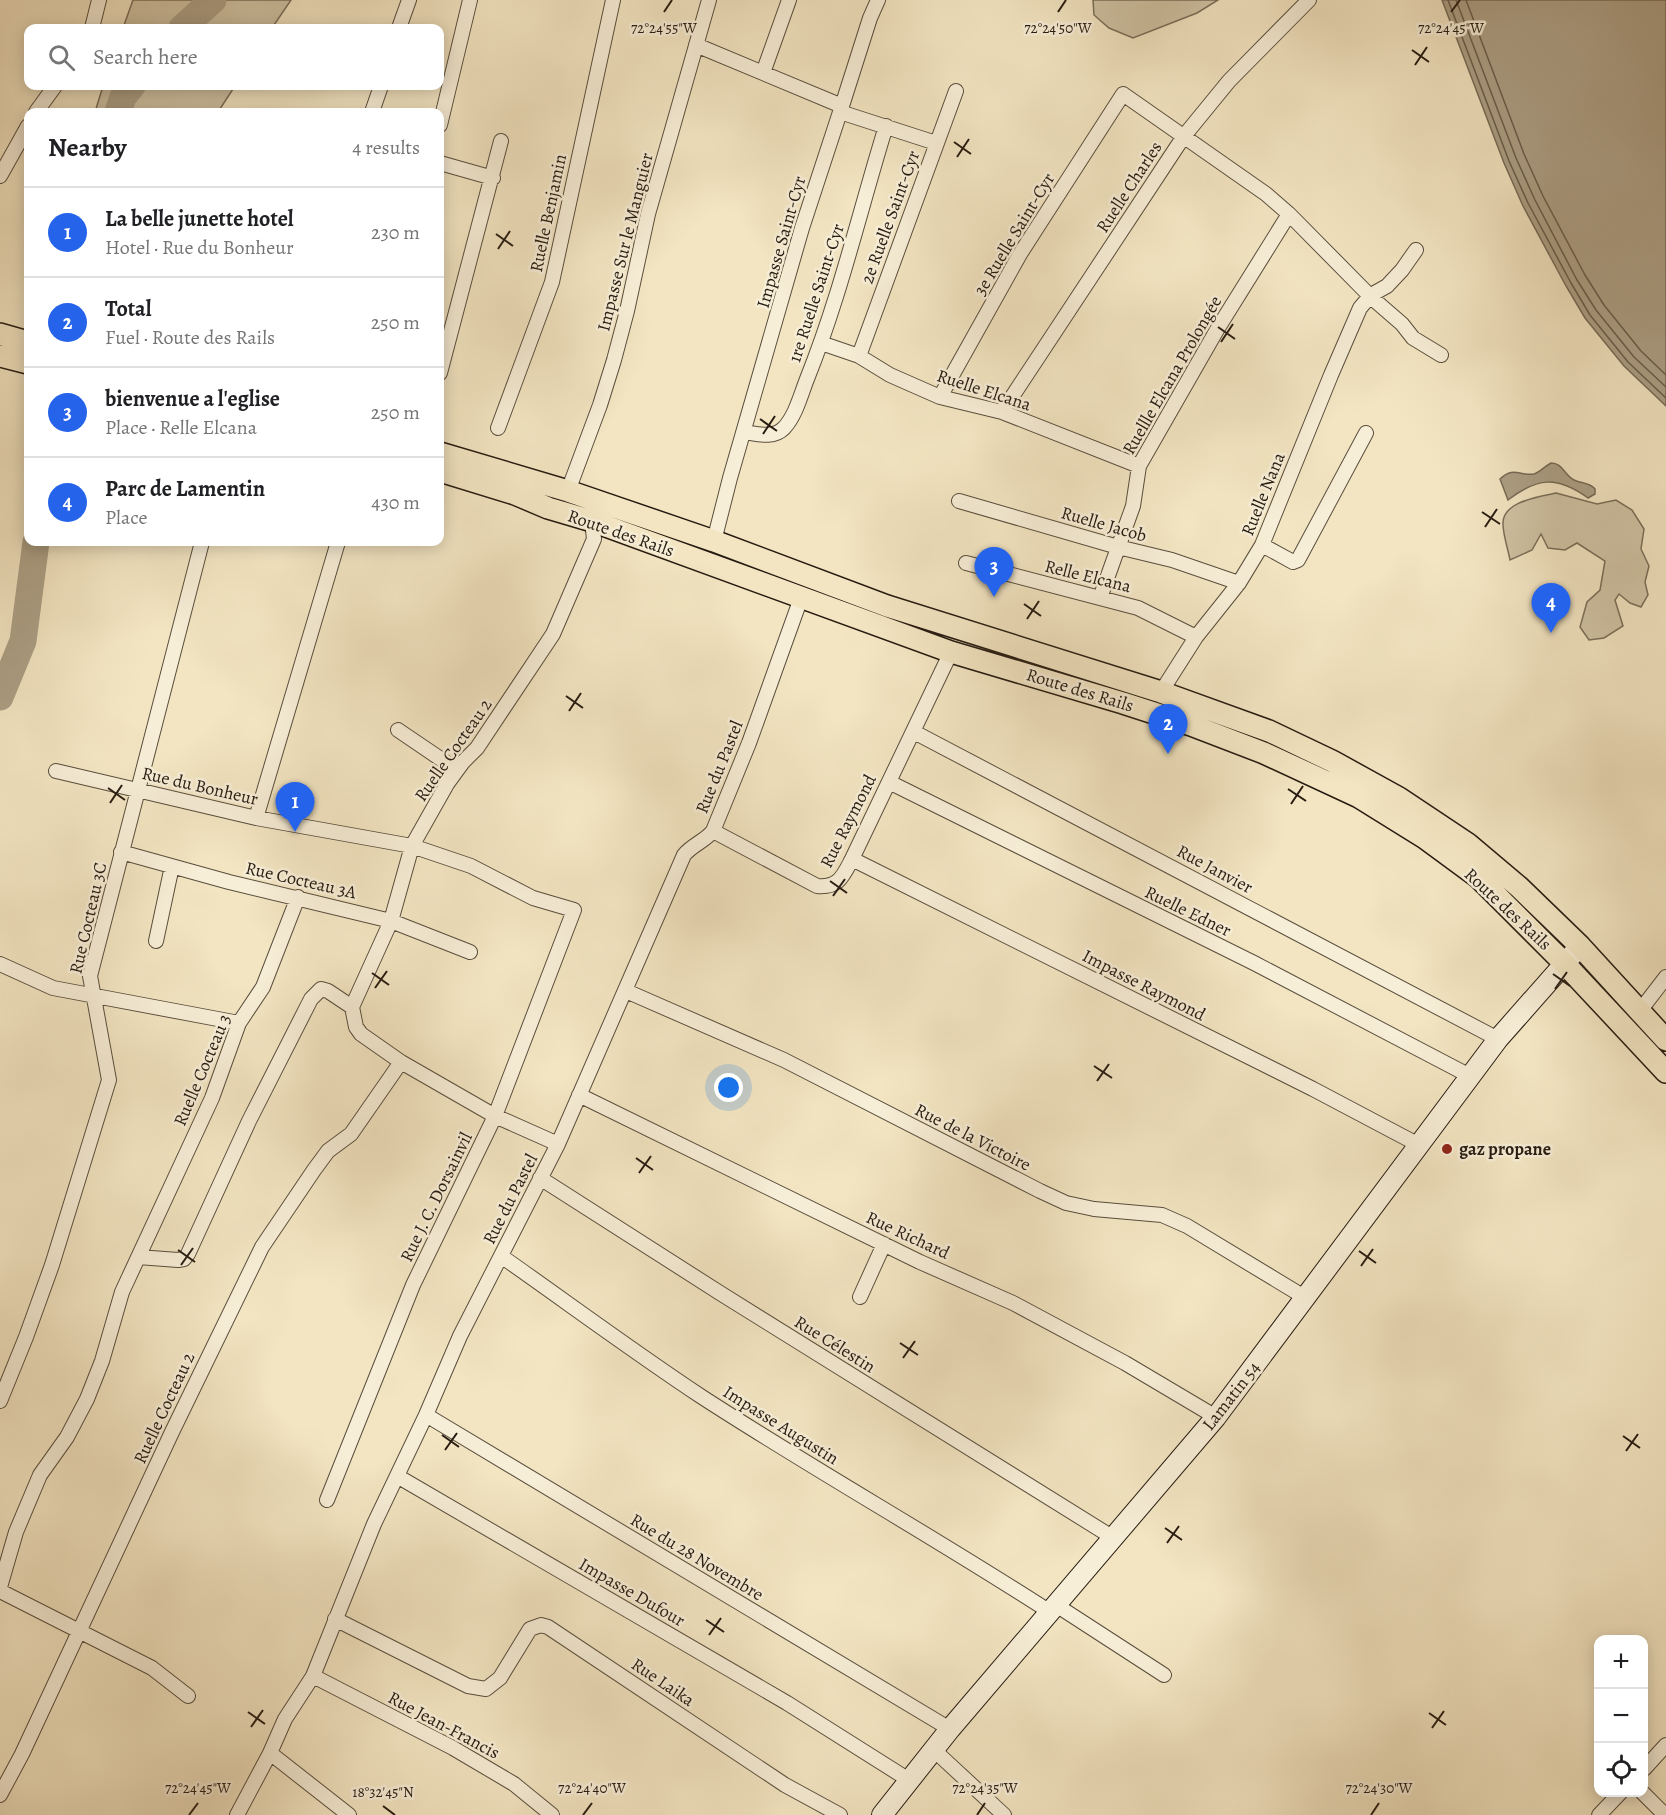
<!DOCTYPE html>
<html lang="en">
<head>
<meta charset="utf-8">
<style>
  :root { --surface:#fff; --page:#f6f6f6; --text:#202124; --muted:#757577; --line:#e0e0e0; --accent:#2563eb }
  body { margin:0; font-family:Alegreya,serif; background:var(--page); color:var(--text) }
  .controls { position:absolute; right:18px; bottom:18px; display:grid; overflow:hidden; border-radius:12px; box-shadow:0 3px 15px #0003 }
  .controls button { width:54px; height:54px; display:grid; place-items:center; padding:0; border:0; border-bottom:2px solid var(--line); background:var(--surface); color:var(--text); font:30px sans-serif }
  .you { position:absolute; left:729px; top:1088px; width:21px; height:21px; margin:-15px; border:4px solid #fff; border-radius:50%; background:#1a73e8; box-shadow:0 0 0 9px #1a73e833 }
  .badge { display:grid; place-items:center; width:39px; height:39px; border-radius:50%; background:var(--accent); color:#fff; font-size:20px; font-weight:700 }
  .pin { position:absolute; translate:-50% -50px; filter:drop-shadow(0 2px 3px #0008) }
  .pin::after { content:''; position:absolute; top:32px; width:21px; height:18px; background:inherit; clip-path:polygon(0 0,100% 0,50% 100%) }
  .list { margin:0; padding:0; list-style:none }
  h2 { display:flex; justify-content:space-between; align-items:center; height:78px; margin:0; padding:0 24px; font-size:26px }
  h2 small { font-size:20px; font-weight:400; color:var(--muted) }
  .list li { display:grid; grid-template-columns:39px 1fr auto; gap:18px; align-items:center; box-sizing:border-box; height:90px; padding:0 24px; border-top:2px solid var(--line) }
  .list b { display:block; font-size:22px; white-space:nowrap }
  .list p { margin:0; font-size:20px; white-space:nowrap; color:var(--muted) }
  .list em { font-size:20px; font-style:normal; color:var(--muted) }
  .icon { flex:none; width:33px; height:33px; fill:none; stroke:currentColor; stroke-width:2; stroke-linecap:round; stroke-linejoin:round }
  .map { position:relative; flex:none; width:1666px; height:1815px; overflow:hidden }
  .search { position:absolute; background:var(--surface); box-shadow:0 3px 15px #0003; left:24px; top:24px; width:420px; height:66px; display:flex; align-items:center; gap:15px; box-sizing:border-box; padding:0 21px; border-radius:12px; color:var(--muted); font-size:22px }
  .panel { position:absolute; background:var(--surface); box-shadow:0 3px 15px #0003; left:24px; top:108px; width:420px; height:438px; border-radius:12px }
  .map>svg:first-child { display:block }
  .green { fill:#d0c3a4; stroke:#7b6f5a; stroke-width:1.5 }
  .water { fill:#ada086; stroke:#776b57; stroke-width:1.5 }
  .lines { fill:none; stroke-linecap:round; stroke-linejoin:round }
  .shore { stroke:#6a5e4c; stroke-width:1.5 }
  .river { stroke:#ada086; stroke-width:27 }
  .street-casing { stroke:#594e3d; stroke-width:16 }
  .secondary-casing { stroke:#261b11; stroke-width:22 }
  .primary-casing { stroke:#261b11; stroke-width:24 }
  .street { stroke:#f7eed7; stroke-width:14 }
  .secondary { stroke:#f7eed7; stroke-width:20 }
  .primary { stroke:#f3e5c2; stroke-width:21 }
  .ticks { fill:none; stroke:#261b11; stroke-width:2 }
  .poi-dot { fill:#8f2418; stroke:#f7eed7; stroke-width:2 }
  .labels { text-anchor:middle; stroke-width:5; stroke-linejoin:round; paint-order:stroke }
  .street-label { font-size:18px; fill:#261b11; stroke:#f7eed7 }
  .poi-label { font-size:18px; font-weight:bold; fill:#261b11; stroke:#f7eed7; text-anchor:start }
  .ticks-label { font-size:15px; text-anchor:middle; fill:#261b11; stroke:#f7eed7; stroke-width:5; stroke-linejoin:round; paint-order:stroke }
</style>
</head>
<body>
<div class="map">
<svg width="1666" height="1815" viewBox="0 0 1666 1815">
  <rect width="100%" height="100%" fill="#f3e5c2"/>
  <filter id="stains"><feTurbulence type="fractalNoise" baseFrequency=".00333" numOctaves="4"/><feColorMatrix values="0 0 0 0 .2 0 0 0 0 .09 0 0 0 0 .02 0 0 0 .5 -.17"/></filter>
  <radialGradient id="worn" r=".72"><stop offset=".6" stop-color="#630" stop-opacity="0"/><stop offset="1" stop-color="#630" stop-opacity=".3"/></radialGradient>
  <path class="green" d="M133 0H291L272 28H123Z
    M1093 0H1218L1197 13 1133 38 1109 28 1094 15Z
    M103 86H235L218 112H95Z
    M1556 493 1597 504 1616 500 1632 510 1644 529 1641 549 1649 566 1645 582 1648 595 1641 607 1630 603 1619 594 1615 600 1623 626 1604 638 1589 640 1580 627 1587 602 1600 590 1605 561 1577 543 1565 550 1548 548 1541 534 1532 550 1510 560C1508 549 1503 535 1503 524 1502 501 1540 497 1556 493Z"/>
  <path class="water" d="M1442 0H1666V406L1624 366 1585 318 1566 286 1523 206 1504 163Z
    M1551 463C1563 463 1564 475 1574 480 1582 484 1589 482 1595 489V494L1588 498C1557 476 1538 477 1508 500L1500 479C1513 466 1520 476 1534 474 1540 472 1545 466 1551 463Z"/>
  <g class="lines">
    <path class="shore" d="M1448 0 1509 161 1528 203 1571 283 1590 315 1628 362 1666 398
      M1456 0 1516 158 1535 200 1577 280 1596 310 1634 357 1666 387
      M1466 0 1524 154 1543 196 1585 275 1604 305 1641 351 1666 375"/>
    <path class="river" d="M182 28 213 0
      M118 112 123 97 132 86
      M0 697 23 641 36 542"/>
    <defs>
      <path id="street" d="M92 28 99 0
        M399 28 409 0
        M696 45 842 106 802 228 730 478 714 541
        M763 73 789 0
        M842 106 870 18 878 0
        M36 112 55 86
        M372 112 381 86
        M840 112 936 143
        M440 125 470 0
        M440 163 493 178
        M0 176 28 126
        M821 343 859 356 890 375 940 397 1002 412 1139 466
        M859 356 956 91
        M440 373 501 141
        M940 397 1020 254 1123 94 1266 194 1289 214 1372 298 1402 324 1413 338 1441 355
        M1002 412 1184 136 1229 81 1309 0
        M498 428 552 282 613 0
        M745 432C758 434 773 439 784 428 796 415 801 394 807 379 840 297 860 210 886 126
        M568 491 600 405 614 360 627 311 648 214 709 0
        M959 501 1118 547 1172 560 1239 583
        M1262 545 1293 562 1298 560 1366 433
        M966 563 1138 608 1196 637
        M1100 598 1133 506 1139 466 1218 328 1289 214
        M1161 692 1196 637 1239 583 1262 545 1331 375 1360 308 1371 295 1387 286 1402 270 1416 250
        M398 730 457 770
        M914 732 1498 1039
        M56 771 256 818 412 846 471 866 533 898 574 910 495 1116 413 1285 327 1500
        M889 782 1254 963 1470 1076
        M256 818 338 542
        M713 831 817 886C839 888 843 876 852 859L951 652
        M121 852 229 882 391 921 470 952
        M852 859 1313 1089 1419 1145
        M156 941 172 866
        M0 964 53 988 239 1023
        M626 991 784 1060 1040 1191 1066 1203 1094 1209 1162 1215 1187 1226 1306 1298
        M352 1007 391 921 412 846 447 784 463 762 477 748 553 634 594 539 592 521
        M1639 1012 1666 977
        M579 1095 920 1262 1013 1303 1125 1363 1216 1417
        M540 1178 720 1293 1112 1537
        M501 1256C568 1303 634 1352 702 1397 816 1471 936 1538 1050 1612
        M138 1257 178 1260 184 1259 188 1254 249 1121 311 999 321 989 328 991 352 1007 356 1027 361 1034 401 1062 495 1116 558 1144
        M860 1297 884 1244
        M0 1401 26 1337 52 1265 109 1080 90 976 202 542
        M426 1415C601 1520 775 1626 950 1729
        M397 1476 787 1703 909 1780
        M0 1587 16 1532 40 1475 67 1437 87 1399 102 1361 122 1292 212 1098 239 1023 263 987 298 897
        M0 1591 152 1668 188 1696
        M1056 1605 1164 1675
        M335 1619 468 1686 486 1689 500 1678 530 1629 541 1625 548 1627 785 1785 840 1815
        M313 1676 453 1748 514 1784 552 1815
        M935 1751 1004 1815
        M270 1753 349 1815
        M1644 1769 1666 1745
        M1642 1792 1665 1815
        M0 1795 22 1754 172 1432 262 1247 314 1170 328 1151 351 1134 401 1062
        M237 1815 270 1753 285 1719 313 1676 374 1524 426 1415 460 1336 558 1144 684 855C692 845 705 841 713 831L749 743 801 598
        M1599 1815 1621 1792"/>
      <path id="secondary" d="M882 1815 950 1729 1216 1417 1498 1039 1580 946"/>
      <path id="primary" d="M0 334 28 342
        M0 356 28 363
        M440 453 568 491 714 541 887 606 1161 692 1269 731 1332 761 1399 798 1468 844 1519 887 1580 946 1666 1040
        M440 471 515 494 548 508 592 521 951 652 1123 703 1191 725 1264 753 1359 797 1425 838 1478 877 1564 963 1666 1072"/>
    </defs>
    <use href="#street" class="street-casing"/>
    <use href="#secondary" class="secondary-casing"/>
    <use href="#primary" class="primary-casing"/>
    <use href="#street" class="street"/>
    <use href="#secondary" class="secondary"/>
    <use href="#primary" class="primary"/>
  </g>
  <path class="ticks" d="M664 12 672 0M1058 12 1066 0M1451 12 1460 0M1412 50 1429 62M1415 65 1427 47M954 142 971 154M957 157 969 139M496 234 513 246M498 249 510 231M1218 327 1235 339M1221 342 1233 324M760 419 777 431M763 434 775 416M1482 512 1500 524M1485 527 1497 509M1024 604 1041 616M1027 619 1039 601M566 696 583 708M569 711 581 693M108 788 125 800M1288 789 1306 801M110 803 122 785M1291 804 1303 786M830 881 847 893M833 896 845 879M372 973 389 985M1553 974 1570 986M375 988 387 971M1555 989 1567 972M1094 1066 1112 1078M1097 1081 1109 1064M636 1158 653 1170M639 1173 651 1156M178 1250 195 1262M1359 1251 1376 1263M181 1265 193 1248M1361 1266 1373 1249M900 1343 918 1355M903 1358 915 1341M442 1435 459 1447M1623 1436 1640 1448M445 1450 457 1433M1626 1451 1638 1434M1165 1528 1182 1540M1167 1543 1179 1526M706 1620 724 1632M709 1635 721 1618M248 1712 265 1724M1429 1713 1446 1725M251 1727 263 1710M1432 1728 1444 1711M383 1806 395 1815M189 1815 198 1803M583 1815 592 1803M977 1815 985 1803M1371 1815 1379 1803"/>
  <circle class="poi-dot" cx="1447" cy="1149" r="6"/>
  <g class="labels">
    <g class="street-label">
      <text transform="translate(1129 187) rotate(-57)" y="6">Ruelle Charles</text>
      <text transform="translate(548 213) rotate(-78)" y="6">Ruelle Benjamin</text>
      <text transform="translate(890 217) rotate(-70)" y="6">2e Ruelle Saint-Cyr</text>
      <text transform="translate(1014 234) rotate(-59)" y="6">3e Ruelle Saint-Cyr</text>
      <text transform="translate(625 242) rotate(-76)" y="6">Impasse Sur le Manguier</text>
      <text transform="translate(781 242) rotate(-74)" y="6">Impasse Saint-Cyr</text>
      <text transform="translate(816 293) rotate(-72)" y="6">1re Ruelle Saint-Cyr</text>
      <text transform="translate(1172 375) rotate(-60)" y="6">Ruellle Elcana Prolongée</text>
      <text transform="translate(984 390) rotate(18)" y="6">Ruelle Elcana</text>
      <text transform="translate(1263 494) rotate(-68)" y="6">Ruelle Nana</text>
      <text transform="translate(1104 524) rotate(16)" y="6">Ruelle Jacob</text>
      <text transform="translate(621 533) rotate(19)" y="6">Route des Rails</text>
      <text transform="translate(1088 576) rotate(14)" y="6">Relle Elcana</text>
      <text transform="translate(1080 690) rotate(17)" y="6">Route des Rails</text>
      <text transform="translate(453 750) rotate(-55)" y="6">Ruelle Cocteau 2</text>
      <text transform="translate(719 767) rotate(-68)" y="6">Rue du Pastel</text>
      <text transform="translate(200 786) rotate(13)" y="6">Rue du Bonheur</text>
      <text transform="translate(848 821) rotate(-63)" y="6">Rue Raymond</text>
      <text transform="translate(1215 869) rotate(28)" y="6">Rue Janvier</text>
      <text transform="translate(301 880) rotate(13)" y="6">Rue Cocteau 3A</text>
      <text transform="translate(1508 909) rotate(43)" y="6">Route des Rails</text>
      <text transform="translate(1188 911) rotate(26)" y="6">Ruelle Edner</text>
      <text transform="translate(88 918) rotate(-77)" y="6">Rue Cocteau 3C</text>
      <text transform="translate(1144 985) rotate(27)" y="6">Impasse Raymond</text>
      <text transform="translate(202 1070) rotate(-67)" y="6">Ruelle Cocteau 3</text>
      <text transform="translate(973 1137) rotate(27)" y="6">Rue de la Victoire</text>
      <text transform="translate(436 1197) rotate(-64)" y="6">Rue J. C. Dorsainvil</text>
      <text transform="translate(510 1199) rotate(-63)" y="6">Rue du Pastel</text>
      <text transform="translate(908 1235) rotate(25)" y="6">Rue Richard</text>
      <text transform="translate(835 1344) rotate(32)" y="6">Rue Célestin</text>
      <text transform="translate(1231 1396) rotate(-52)" y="6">Lamatin 54</text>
      <text transform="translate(164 1408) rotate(-65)" y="6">Ruelle Cocteau 2</text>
      <text transform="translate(781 1425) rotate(32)" y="6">Impasse Augustin</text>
      <text transform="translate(697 1557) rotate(31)" y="6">Rue du 28 Novembre</text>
      <text transform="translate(632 1592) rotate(30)" y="6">Impasse Dufour</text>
      <text transform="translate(663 1682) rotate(34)" y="6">Rue Laika</text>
      <text transform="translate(444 1725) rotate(28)" y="6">Rue Jean-Francis</text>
    </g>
    <g class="poi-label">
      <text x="1459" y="1155">gaz propane</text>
    </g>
  </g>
  <g class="ticks-label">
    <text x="664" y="33">72°24'55"W</text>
    <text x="1058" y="33">72°24'50"W</text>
    <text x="1451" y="33">72°24'45"W</text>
    <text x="198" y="1793">72°24'45"W</text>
    <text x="592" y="1793">72°24'40"W</text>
    <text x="985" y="1793">72°24'35"W</text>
    <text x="1379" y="1793">72°24'30"W</text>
    <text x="383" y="1797">18°32'45"N</text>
  </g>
  <rect width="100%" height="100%" filter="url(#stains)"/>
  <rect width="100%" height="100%" fill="url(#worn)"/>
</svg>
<div class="controls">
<button>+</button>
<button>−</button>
<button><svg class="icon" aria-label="locate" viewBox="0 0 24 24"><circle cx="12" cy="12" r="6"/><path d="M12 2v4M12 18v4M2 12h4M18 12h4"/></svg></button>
</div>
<div class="you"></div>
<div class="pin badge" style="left:295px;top:832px">1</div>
<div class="pin badge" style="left:1168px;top:754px">2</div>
<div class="pin badge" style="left:994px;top:597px">3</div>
<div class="pin badge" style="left:1551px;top:633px">4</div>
<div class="search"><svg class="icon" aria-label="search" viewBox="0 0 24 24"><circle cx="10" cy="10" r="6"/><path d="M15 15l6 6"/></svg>Search here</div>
<section class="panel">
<h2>Nearby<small>4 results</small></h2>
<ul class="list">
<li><span class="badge">1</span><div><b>La belle junette hotel</b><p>Hotel · Rue du Bonheur</p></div><em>230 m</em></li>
<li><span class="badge">2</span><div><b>Total</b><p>Fuel · Route des Rails</p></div><em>250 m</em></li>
<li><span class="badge">3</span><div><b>bienvenue a l'eglise</b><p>Place · Relle Elcana</p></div><em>250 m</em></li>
<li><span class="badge">4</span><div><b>Parc de Lamentin</b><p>Place</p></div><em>430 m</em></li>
</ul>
</section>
</div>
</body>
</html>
